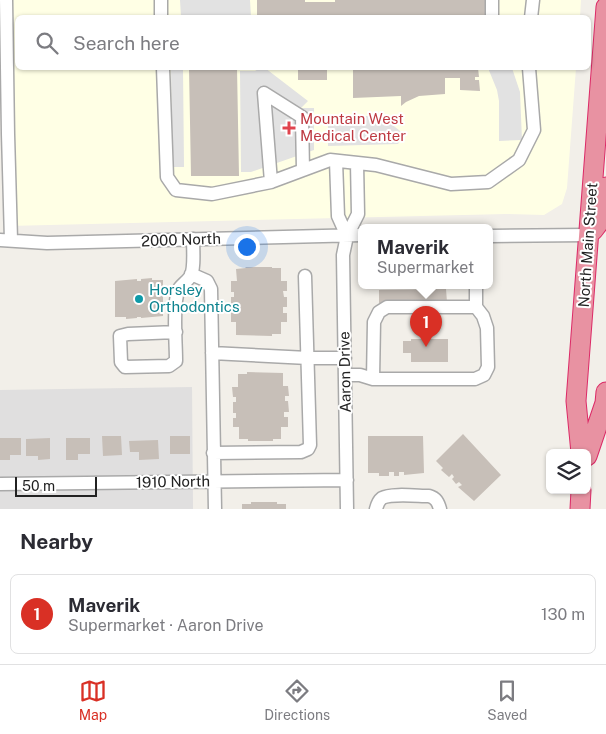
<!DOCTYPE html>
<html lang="en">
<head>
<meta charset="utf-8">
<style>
  :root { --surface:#fff; --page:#f2f2f3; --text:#2b2b33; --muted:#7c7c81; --line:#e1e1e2; --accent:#d93025 }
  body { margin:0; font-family:"Public Sans",sans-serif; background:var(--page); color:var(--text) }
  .controls { position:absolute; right:15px; bottom:15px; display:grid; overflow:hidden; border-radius:8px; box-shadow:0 1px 4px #0004 }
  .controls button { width:45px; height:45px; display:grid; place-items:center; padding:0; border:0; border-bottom:1px solid var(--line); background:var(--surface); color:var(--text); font:25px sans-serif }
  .scale { position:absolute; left:15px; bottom:12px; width:82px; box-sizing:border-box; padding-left:5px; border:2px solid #222; border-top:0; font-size:14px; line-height:18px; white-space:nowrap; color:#222; -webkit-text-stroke:4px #fff; paint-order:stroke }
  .you { position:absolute; left:246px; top:246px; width:18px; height:18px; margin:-12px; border:4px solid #fff; border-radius:50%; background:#1a73e8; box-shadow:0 0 0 8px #1a73e833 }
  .badge { display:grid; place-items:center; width:32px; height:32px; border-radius:50%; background:var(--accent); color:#fff; font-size:16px; font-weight:700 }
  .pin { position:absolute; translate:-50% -41px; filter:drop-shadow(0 1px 2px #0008) }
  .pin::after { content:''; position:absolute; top:26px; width:18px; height:15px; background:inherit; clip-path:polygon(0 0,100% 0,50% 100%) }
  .popup { position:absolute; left:358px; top:224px; width:135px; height:65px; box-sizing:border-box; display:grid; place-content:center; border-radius:8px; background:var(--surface); filter:drop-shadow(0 1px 4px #0005); font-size:16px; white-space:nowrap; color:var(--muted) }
  .popup b { font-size:19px; color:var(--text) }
  .popup::after { content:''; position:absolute; left:50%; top:100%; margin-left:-10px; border:10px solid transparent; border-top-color:var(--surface) }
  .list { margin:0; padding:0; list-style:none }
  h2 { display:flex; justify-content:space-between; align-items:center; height:65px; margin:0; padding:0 20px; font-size:21px }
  h2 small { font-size:16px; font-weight:400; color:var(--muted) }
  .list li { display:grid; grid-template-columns:32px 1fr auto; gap:15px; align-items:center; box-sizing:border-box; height:80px; margin:0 10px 10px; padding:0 10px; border:1px solid var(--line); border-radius:8px }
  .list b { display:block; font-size:19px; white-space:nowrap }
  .list p { margin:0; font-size:16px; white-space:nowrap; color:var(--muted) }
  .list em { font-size:16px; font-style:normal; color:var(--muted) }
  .icon { flex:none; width:28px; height:28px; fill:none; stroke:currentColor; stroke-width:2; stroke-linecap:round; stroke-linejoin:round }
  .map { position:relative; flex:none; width:606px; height:509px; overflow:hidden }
  .search { position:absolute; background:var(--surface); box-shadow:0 1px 4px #0004; left:15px; right:15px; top:15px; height:55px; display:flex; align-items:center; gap:12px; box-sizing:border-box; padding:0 18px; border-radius:8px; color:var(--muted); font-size:19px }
  .sheet { height:155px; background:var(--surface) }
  nav { display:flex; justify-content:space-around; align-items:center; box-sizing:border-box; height:70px; border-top:1px solid var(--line); background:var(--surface); font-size:14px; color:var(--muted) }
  nav a { display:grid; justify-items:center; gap:2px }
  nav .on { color:var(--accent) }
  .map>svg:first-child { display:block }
  .residential { fill:#e0dfdf }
  .education { fill:#ffffe5 }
  .parking { fill:#e2e2e2 }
  .building { fill:#c7bfb8 }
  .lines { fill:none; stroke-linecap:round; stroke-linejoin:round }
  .minor-casing { stroke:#a9a9a9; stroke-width:15 }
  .highway-casing { stroke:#dc2a67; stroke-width:21 }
  .minor { stroke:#fff; stroke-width:12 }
  .highway { stroke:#e892a2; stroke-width:19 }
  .health-dot { fill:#e0444e; stroke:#fff; stroke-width:2 }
  .culture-dot { fill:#0f9aa8; stroke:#fff; stroke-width:2 }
  .labels { text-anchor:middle; stroke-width:4; stroke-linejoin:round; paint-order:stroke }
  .health-label { font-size:15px; fill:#be3a42; stroke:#fff; text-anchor:start }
  .street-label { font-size:15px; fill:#222; stroke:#fff }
  .culture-label { font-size:15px; fill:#0d838f; stroke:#fff; text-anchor:start }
</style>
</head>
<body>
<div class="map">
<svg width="606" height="509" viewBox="0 0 606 509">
  <rect width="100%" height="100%" fill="#f2efe9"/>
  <path class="residential" d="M192 387 193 509H0V390Z"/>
  <path class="education" d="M3 0H581L580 18H18V68H576L567 188 562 204 544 215 506 214 8 226Z"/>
  <path class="parking" d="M180 0H250L251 17H181Z
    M171 68H183L184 167H172Z
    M260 68H265L308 101 301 108H314V150L251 172H241L240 71H255Z
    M488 68H512L520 92 522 140 499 141V101L497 90Z
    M328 116H381L404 134 398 144 328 146Z"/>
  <path class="building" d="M257 0H305V2H335V0H487V18H257Z
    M189 68H237L239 176H191Z
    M298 68H327V80H298Z
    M353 68H478L479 77H475V80H479L480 91 460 90V78H445V94L419 96 406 102 401 106V96L353 98Z
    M245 267H272V268H281V281H287V291H283L284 297H287V307H283V313H287V322H281V334H272V336L236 335V322H231V312H233V307H231V297H234V292H231V281H237L236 269 246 268Z
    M152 278V280H163V316L141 318V317H137V318L126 319V317H115V281L137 279V281H141V279Z
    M446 289 447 302 379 303V290Z
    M411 339H448V362H411V353H403V341H411Z
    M247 372 283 373V386H288L289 396H285V401H288L289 412H284V417H288V427H281V439H273V441H248V439H239V427H233V418H236V413H233V402H236V397H233L232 387H238V374H247Z
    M463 434 501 475 474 501 458 487 462 485 459 482 456 484 452 479 454 477 452 474 449 477 441 470 443 468 436 461Z
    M102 436H121L122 455 103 456Z
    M170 436H190V454H170Z
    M368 436H423L424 473 404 475V472H399V476H394V472H389V476H379V473H368Z
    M0 438H21V455H10V460H0Z
    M50 438V459L38 460V456H26V439Z
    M66 438H90V454H78V460H66Z
    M158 440 159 459 139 460V452H130L129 441Z
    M251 502H277V504H286V509H242V504H251Z"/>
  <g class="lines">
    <defs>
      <path id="minor" d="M6 0 8 134 11 240
        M161 0V18
        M492 0V18
        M531 18 533 0
        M163 68 167 177 176 190 212 194 271 182 330 160 376 165 451 184 488 182 519 160 534 130 529 68
        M336 161 338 216 347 236
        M271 182 264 93 302 117 303 170
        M490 236 588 235
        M0 240 47 243 362 235
        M191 274 207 281 211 289 215 509
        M176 332 128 334 120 336 121 362 125 367 169 366 176 361C176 342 173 312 177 295 178 286 185 284 190 277 195 270 193 248 193 239
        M212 353 308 358H345
        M345 375H360L373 379H475L484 375 488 367 487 328 483 316 476 307V286
        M373 379 374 322 379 312 387 307H476
        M213 453 301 452 308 449 310 445 305 276
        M0 484 347 480
        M347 509 343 255 347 236 358 214 357 163
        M376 509C377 505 378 501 382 498 391 493 418 496 429 496 436 498 438 502 440 509"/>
      <path id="highway" d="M589 234C604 222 605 205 606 187
        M581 453 576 401 606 7
        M587 456 605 403 606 392
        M580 509 581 490"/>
    </defs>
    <use href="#minor" class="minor-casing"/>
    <use href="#highway" class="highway-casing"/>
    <use href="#minor" class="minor"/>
    <use href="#highway" class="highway"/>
  </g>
  <path class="health-dot" d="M286.5 120.5h5v5h5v5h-5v5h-5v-5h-5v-5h5z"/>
  <circle class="culture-dot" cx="139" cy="299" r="5"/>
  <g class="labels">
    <g class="health-label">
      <text x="300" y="124">Mountain West<tspan x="300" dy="17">Medical Center</tspan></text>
    </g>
    <g class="street-label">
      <text transform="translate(181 240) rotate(-2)" y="5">2000 North</text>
      <text transform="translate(588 245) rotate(-86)" y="5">North Main Street</text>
      <text transform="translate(345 372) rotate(-91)" y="5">Aaron Drive</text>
      <text transform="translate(173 482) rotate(-1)" y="5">1910 North</text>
    </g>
    <g class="culture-label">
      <text x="149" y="295">Horsley<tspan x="149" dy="17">Orthodontics</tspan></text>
    </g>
  </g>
</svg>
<div class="controls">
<button><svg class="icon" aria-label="layers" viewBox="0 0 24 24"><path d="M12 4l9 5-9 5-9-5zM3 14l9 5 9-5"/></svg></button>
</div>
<div class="scale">50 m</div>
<div class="you"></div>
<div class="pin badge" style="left:426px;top:347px">1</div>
<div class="popup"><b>Maverik</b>Supermarket</div>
<div class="search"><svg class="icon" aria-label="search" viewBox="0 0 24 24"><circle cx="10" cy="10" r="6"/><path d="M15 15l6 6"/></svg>Search here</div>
</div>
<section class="sheet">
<h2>Nearby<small></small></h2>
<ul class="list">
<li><span class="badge">1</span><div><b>Maverik</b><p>Supermarket · Aaron Drive</p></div><em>130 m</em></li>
</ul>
</section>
<nav>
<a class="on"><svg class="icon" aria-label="map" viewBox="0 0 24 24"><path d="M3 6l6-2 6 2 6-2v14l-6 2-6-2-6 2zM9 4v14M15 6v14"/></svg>Map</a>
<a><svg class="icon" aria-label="directions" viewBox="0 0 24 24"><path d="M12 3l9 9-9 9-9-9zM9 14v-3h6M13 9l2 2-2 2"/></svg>Directions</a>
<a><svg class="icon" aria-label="saved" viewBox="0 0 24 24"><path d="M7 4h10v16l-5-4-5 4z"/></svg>Saved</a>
</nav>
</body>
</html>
